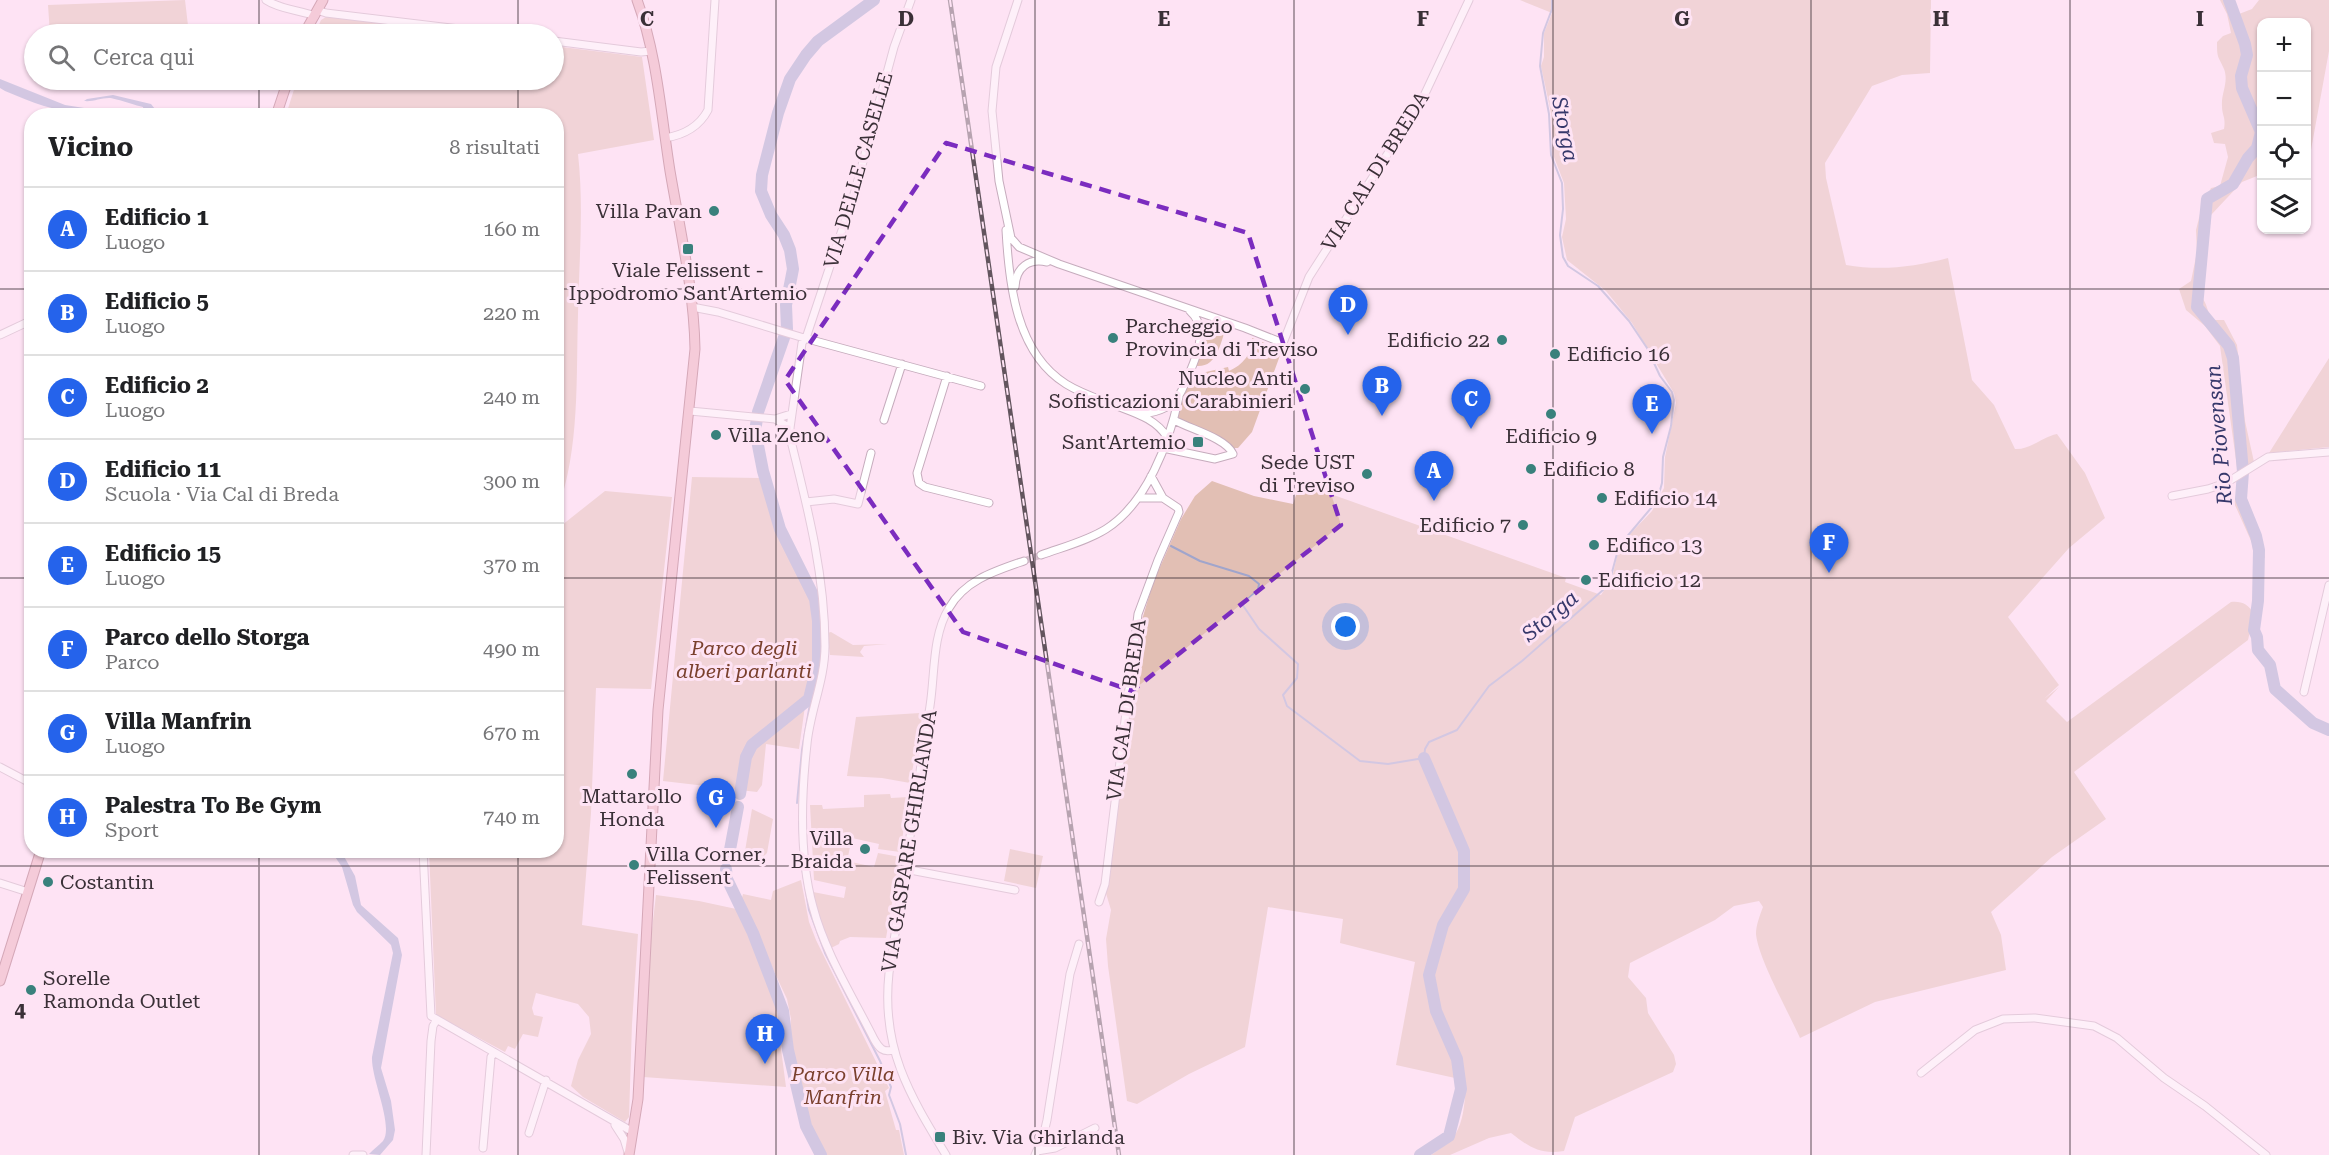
<!DOCTYPE html>
<html lang="it">
<head>
<meta charset="utf-8">
<style>
  :root { --surface:#fff; --page:#f6f6f6; --text:#202124; --muted:#757577; --line:#e0e0e0; --accent:#2563eb }
  body { margin:0; font-family:"Roboto Serif",serif; background:var(--page); color:var(--text) }
  .controls { position:absolute; right:18px; top:18px; display:grid; overflow:hidden; border-radius:12px; box-shadow:0 2px 4px #0004 }
  .controls button { width:54px; height:54px; display:grid; place-items:center; padding:0; border:0; border-bottom:2px solid var(--line); background:var(--surface); color:var(--text); font:30px sans-serif }
  .you { position:absolute; left:1346px; top:627px; width:21px; height:21px; margin:-15px; border:4px solid #fff; border-radius:50%; background:#1a73e8; box-shadow:0 0 0 9px #1a73e833 }
  .badge { display:grid; place-items:center; width:39px; height:39px; border-radius:50%; background:var(--accent); color:#fff; font-size:20px; font-weight:700 }
  .pin { position:absolute; translate:-50% -50px; filter:drop-shadow(0 2px 3px #0008) }
  .pin::after { content:''; position:absolute; top:32px; width:21px; height:18px; background:inherit; clip-path:polygon(0 0,100% 0,50% 100%) }
  .list { margin:0; padding:0; list-style:none }
  h2 { display:flex; justify-content:space-between; align-items:center; height:78px; margin:0; padding:0 24px; font-size:26px }
  h2 small { font-size:20px; font-weight:400; color:var(--muted) }
  .list li { display:grid; grid-template-columns:39px 1fr auto; gap:18px; align-items:center; box-sizing:border-box; height:84px; padding:0 24px; border-top:2px solid var(--line) }
  .list b { display:block; font-size:22px; white-space:nowrap }
  .list p { margin:0; font-size:20px; white-space:nowrap; color:var(--muted) }
  .list em { font-size:20px; font-style:normal; color:var(--muted) }
  .icon { flex:none; width:33px; height:33px; fill:none; stroke:currentColor; stroke-width:2; stroke-linecap:round; stroke-linejoin:round }
  .map { position:relative; flex:none; width:2329px; height:1155px; overflow:hidden }
  .search { position:absolute; background:var(--surface); box-shadow:0 2px 4px #0004; left:24px; top:24px; width:540px; height:66px; display:flex; align-items:center; gap:15px; box-sizing:border-box; padding:0 21px; border-radius:33px; color:var(--muted); font-size:22px }
  .panel { position:absolute; background:var(--surface); box-shadow:0 2px 4px #0004; left:24px; top:108px; width:540px; height:750px; border-radius:24px }
  .map>svg:first-child { display:block }
  .green { fill:#e2bfb4 }
  .water { fill:#a0a5cc }
  .lines { fill:none; stroke-linecap:round; stroke-linejoin:round }
  .stream { stroke:#a0a5cc; stroke-width:2 }
  .river { stroke:#a0a5cc; stroke-width:12 }
  .minor-tunnel { stroke:#d7bfce; stroke-width:7; stroke-dasharray:7 3.5; stroke-linecap:butt }
  .minor-casing { stroke:#c6acbd; stroke-width:9 }
  .major-casing { stroke:#a45f6e; stroke-width:11 }
  .minor { stroke:#fff; stroke-width:7 }
  .major { stroke:#ebaeb9; stroke-width:9 }
  .rail-casing { stroke:#63555e; stroke-width:4.5 }
  .rail { stroke:#fee3f4; stroke-width:2; stroke-dasharray:7; stroke-linecap:butt }
  .marked { fill:none; stroke:#7b2cbf; stroke-width:4.5; stroke-dasharray:12 8; stroke-linejoin:round }
  .grid { fill:none; stroke:#3a3037; stroke-width:1.5; stroke-opacity:0.55 }
  .poi-dot { fill:#39817c; stroke:#fee3f4; stroke-width:2 }
  .labels { text-anchor:middle; stroke-width:6; stroke-linejoin:round; paint-order:stroke }
  .street-label { font-size:20px; fill:#3a3037; stroke:#fee3f4 }
  .poi-label { font-size:20px; fill:#3a3037; stroke:#fee3f4; text-anchor:start }
  .park-label { font-size:20px; font-style:italic; fill:#7a402d; stroke:#fee3f4 }
  .water-label { font-size:21px; font-style:italic; fill:#36386b; stroke:#fee3f4 }
  .grid-label { font-size:20px; text-anchor:middle; font-weight:bold; fill:#3a3037; stroke:#fee3f4; stroke-width:6; stroke-linejoin:round; paint-order:stroke }
</style>
</head>
<body>
<div class="map">
<svg width="2329" height="1155" viewBox="0 0 2329 1155">
  <rect width="100%" height="100%" fill="#fee3f4"/>
  <path class="green" d="M185 0 189 34H50L48 5Z
    M1520 0H1931L1930 73 1902 75 1872 86 1825 163 1826 178 1846 265C1881 271 1914 267 1948 258L1972 380 1994 405 2015 449C2030 450 2042 437 2057 434L2085 473 2105 518 2069 548 2008 617 2059 685 2044 699 2059 687 2046 701 2067 722 2231 602C2242 601 2248 604 2254 614L2248 640 2074 772 2106 819 2052 857 1991 912 2001 935 2006 970 1875 1002 1800 1038C1789 1013 1758 958 1756 934 1756 925 1760 915 1763 907L1759 901 1734 906 1715 920 1630 963 1628 977 1646 998 1648 1013 1674 1055 1676 1064 1673 1072 1575 1117 1564 1151C1540 1155 1529 1147 1511 1133L1489 1138 1450 1155H1431C1440 1149 1450 1142 1456 1133 1466 1117 1468 1079 1461 1062L1454 1065 1455 1078 1396 1065 1415 962 1340 943 1343 919 1268 907 1245 1047 1189 1074 1137 1104 1127 1101 1108 966 1106 939 1111 910 1105 890 1110 876 1138 633 1153 583 1181 519 1195 496 1212 481 1254 496 1293 504 1300 483 1566 578 1565 582 1601 595 1612 578 1618 552 1629 535 1652 511 1664 488 1665 457 1676 403 1674 393 1632 323 1606 291 1567 260 1562 237 1566 219 1564 183 1554 157 1551 113 1541 66 1544 57V33L1552 13Z
    M2220 0H2234L2239 14 2252 9 2259 0H2329V51L2307 172 2306 22H2262L2261 176H2257L2242 182 2211 215 2203 299C2208 306 2207 313 2213 320H2224L2237 345 2245 421 2254 462 2238 474 2220 346 2205 326 2186 310 2179 289 2191 281 2197 252 2196 230 2202 206 2211 188 2220 186 2228 157 2225 144 2214 143 2211 133 2224 129C2226 117 2222 116 2222 106 2221 93 2229 82 2224 69 2218 55 2217 59 2217 42L2223 36 2231 33 2227 14Z
    M326 17H331L470 34H315L321 20Z
    M554 46 642 57 654 140 578 154C584 207 579 261 578 314 576 380 580 449 557 512L556 116 286 115 297 80H554Z
    M56 80H186V82L62 88Z
    M1221 326 1226 328C1220 344 1217 368 1196 366 1197 351 1206 330 1221 326Z
    M1252 338 1282 350 1252 432 1238 448H1233L1178 420 1177 417 1189 380 1206 372 1228 367 1229 371C1243 365 1253 353 1252 338Z
    M2329 358V447L2269 453Z
    M2247 474 2245 502 2262 539 2265 558 2254 557 2252 543 2234 503 2242 475Z
    M692 477 760 478 780 535 806 582 815 606 814 665 806 699 799 749 766 744 762 785 757 792 663 781Z
    M605 491 672 497 651 689 596 688 591 813 582 925 638 934 632 1024 629 1117 625 1122 583 1097 571 1086 578 1060 591 1034 589 1017 578 1004 536 993 532 1008 534 1015 543 1017 538 1037 523 1034 515 1049 508 1046 505 1052 436 1015 429 851 556 850 557 529Z
    M831 632 853 645 888 644 864 646 860 652 864 657 830 655 827 633Z
    M920 713 922 718 910 783 882 778 847 776 856 717Z
    M890 794 891 798 909 797 900 852 878 849 879 844 852 838 847 861 874 867 878 853 900 857 886 938 850 937 840 941 839 944 831 948 819 920 813 892 844 898 846 887 814 880 810 805H822L823 809 864 807V795Z
    M752 809 773 819 767 853 764 856 744 857Z
    M1010 849 1043 856 1036 888 1004 881Z
    M801 880 809 922 816 940 889 1088 885 1091 896 1130H899L904 1155H827L817 1144 792 1058 789 1039 791 1019 787 999 741 901 743 894 771 900 773 891Z
    M656 895 699 901 741 910 766 976 783 1026 781 1049 786 1087 643 1077 647 972Z"/>
  <path class="water" d="M0 79 65 105 110 112H144L143 107C134 105 115 98 109 98 100 98 93 102 84 101L87 99 113 95 151 104 155 109 164 108 184 115C138 116 89 119 44 106 31 102 18 96 5 91L0 88Z
    M331 851H341L355 876 361 905 398 938 402 955 381 1068 391 1101 395 1130 393 1140 380 1155 369 1154C373 1150 379 1145 383 1141 394 1126 371 1079 372 1057L393 953 391 945 357 912 353 905 342 867Z"/>
  <g class="lines">
    <path class="stream" d="M1171 546 1200 561 1249 576 1259 584 1258 590 1242 604 1259 629 1298 664 1297 678 1283 695 1287 706 1360 761 1388 764 1424 758 1425 749 1429 742 1457 730 1489 686 1522 661 1603 590 1611 576 1619 546 1657 501 1662 483 1663 457 1671 426 1674 400 1672 392 1660 376 1647 348 1629 321 1598 286 1568 266 1563 257 1560 235 1563 209 1562 183 1551 155 1549 114 1540 66 1543 33 1552 9V0
      M797 803 802 750 810 704 809 699
      M799 822 800 837
      M801 861 809 910 825 953 880 1061 891 1087 889 1095 900 1124 906 1155"/>
    <path class="river" d="M2229 0 2245 44 2247 55 2241 76 2242 88 2261 132 2257 148 2248 158 2233 184 2207 199 2197 307 2229 346 2233 358 2243 472 2241 499 2256 536 2259 550 2258 601 2254 630 2257 637 2258 650 2270 665 2275 689 2313 723 2329 730
      M756 425 758 412 787 329 786 305 793 269 790 250 784 235 771 215 761 191 762 175 778 113 790 79 806 55 818 41 874 0
      M740 794 746 757 752 745 809 699 818 662V621L815 599 780 529 763 471 756 435
      M729 855 738 807
      M726 869 727 879 753 933 783 1011 788 1050 806 1126 821 1155
      M1420 1155 1449 1136 1461 1089 1457 1059 1436 1011 1429 975 1443 925 1464 889V851L1424 758"/>
    <path class="minor-tunnel" d="M1024 561 1041 555"/>
    <defs>
      <path id="minor" d="M266 0C279 9 299 10 315 16
        M1018 0 996 67 992 111 999 181 1011 238 1019 247 1059 264 1245 328 1283 343 1309 277 1422 100 1469 0
        M317 10 326 13 501 34
        M554 41 641 52 651 51
        M665 138C684 135 699 127 708 110L715 0
        M1006 230C1009 284 1016 353 1066 384 1082 394 1099 399 1117 406 1135 413 1156 419 1167 437
        M1015 287C1016 267 1029 258 1047 262
        M692 307 718 312 804 338 981 386
        M0 335 32 320
        M1201 335 1214 324 1224 322
        M947 376 917 473 919 483 925 487 989 503
        M690 411 775 419
        M1142 414C1159 412 1174 407 1182 390 1191 368 1213 331 1190 311
        M884 420 902 364
        M790 428 775 419 791 414
        M1163 448 1215 459 1233 454C1226 438 1190 429 1174 420
        M2172 496 2208 489 2226 483 2268 457 2329 452
        M1139 498H1163
        M806 502 834 499 858 504 871 453
        M1041 555C1063 547 1087 541 1106 529 1147 503 1169 443 1179 397
        M2304 692 2329 585
        M0 767 32 784
        M423 850 431 1016 633 1132
        M905 869 1015 890
        M0 883 28 892
        M1099 902 1105 884 1138 614 1158 560 1179 512 1178 508 1163 498 1151 476
        M893 1050C883 1053 879 1048 874 1039 853 997 825 953 813 907 799 856 801 797 807 744 810 711 825 680 825 646 825 576 808 509 791 441L790 428 802 343 807 335 855 191 894 47 911 0
        M1921 1073 1975 1030 2003 1019 2035 1018 2094 1026 2117 1038 2164 1078 2205 1106 2266 1155
        M615 1125 624 1139 628 1152
        M529 1133 546 1080
        M483 1148 491 1057 494 1053
        M1037 1151 1055 1148 1095 1128
        M353 1155H363
        M426 1155 431 1041 433 1026 436 1021
        M946 1155C909 1094 881 1048 889 973 902 884 916 795 930 706 935 674 932 636 949 608 965 580 995 571 1024 561
        M1035 1155 1043 1137 1047 1120 1070 974 1079 944"/>
      <path id="major" d="M304 34 323 0
        M276 116 288 80
        M0 981 41 850
        M629 1155 638 1099 658 710 695 349C694 290 680 230 670 171 661 114 657 54 637 0"/>
    </defs>
    <use href="#minor" class="minor-casing"/>
    <use href="#major" class="major-casing"/>
    <use href="#minor" class="minor"/>
    <use href="#major" class="major"/>
    <defs>
      <path id="rail" d="M950 0 1119 1155"/>
    </defs>
    <use href="#rail" class="rail-casing"/>
    <use href="#rail" class="rail"/>
  </g>
  <path d="M0 0H2329V1155H0ZM946 143 1248 233 1341 525 1132 691 963 632 785 380Z" fill="#fee3f4" fill-opacity=".55" fill-rule="evenodd"/>
  <path class="marked" d="M946 143 1248 233 1341 525 1132 691 963 632 785 380Z"/>
  <path class="grid" d="M259 0V34M518 0V34M776 0V1155M1035 0V1155M1294 0V1155M1553 0V1155M1811 0V1155M2070 0V1155M259 80V116M518 80V116M0 289H32M556 289H2329M0 578H32M556 578H2329M259 850V1155M518 850V1155M0 866H2329"/>
  <g class="poi-dot">
    <circle cx="714" cy="211" r="6"/>
    <rect x="682" y="243" width="12" height="12" rx="3"/>
    <circle cx="1113" cy="338" r="6"/>
    <circle cx="1502" cy="340" r="6"/>
    <circle cx="1555" cy="354" r="6"/>
    <circle cx="1305" cy="389" r="6"/>
    <circle cx="1551" cy="414" r="6"/>
    <circle cx="716" cy="435" r="6"/>
    <rect x="1192" y="436" width="12" height="12" rx="3"/>
    <circle cx="1531" cy="469" r="6"/>
    <circle cx="1367" cy="474" r="6"/>
    <circle cx="1602" cy="498" r="6"/>
    <circle cx="1523" cy="525" r="6"/>
    <circle cx="1594" cy="545" r="6"/>
    <circle cx="1586" cy="580" r="6"/>
    <circle cx="632" cy="774" r="6"/>
    <circle cx="865" cy="849" r="6"/>
    <circle cx="634" cy="865" r="6"/>
    <circle cx="48" cy="882" r="6"/>
    <circle cx="31" cy="990" r="6"/>
    <rect x="934" y="1131" width="12" height="12" rx="3"/>
  </g>
  <g class="labels">
    <g class="street-label">
      <text transform="translate(858 170) rotate(-74)" y="7">VIA DELLE CASELLE</text>
      <text transform="translate(1375 171) rotate(-58)" y="7">VIA CAL DI BREDA</text>
      <text transform="translate(1126 710) rotate(-82)" y="7">VIA CAL DI BREDA</text>
      <text transform="translate(909 841) rotate(-81)" y="7">VIA GASPARE GHIRLANDA</text>
    </g>
    <g class="poi-label">
      <text x="702" y="218" text-anchor="end">Villa Pavan</text>
      <text x="688" y="277" text-anchor="middle">Viale Felissent -<tspan x="688" dy="23">Ippodromo Sant'Artemio</tspan></text>
      <text x="1125" y="333">Parcheggio<tspan x="1125" dy="23">Provincia di Treviso</tspan></text>
      <text x="1490" y="347" text-anchor="end">Edificio 22</text>
      <text x="1567" y="361">Edificio 16</text>
      <text x="1293" y="385" text-anchor="end">Nucleo Anti<tspan x="1293" dy="23">Sofisticazioni Carabinieri</tspan></text>
      <text x="728" y="442">Villa Zeno</text>
      <text x="1551" y="443" text-anchor="middle">Edificio 9</text>
      <text x="1186" y="449" text-anchor="end">Sant'Artemio</text>
      <text x="1355" y="469" text-anchor="end">Sede UST<tspan x="1355" dy="23">di Treviso</tspan></text>
      <text x="1543" y="476">Edificio 8</text>
      <text x="1614" y="505">Edificio 14</text>
      <text x="1511" y="532" text-anchor="end">Edificio 7</text>
      <text x="1606" y="552">Edifico 13</text>
      <text x="1598" y="587">Edificio 12</text>
      <text x="632" y="803" text-anchor="middle">Mattarollo<tspan x="632" dy="23">Honda</tspan></text>
      <text x="853" y="845" text-anchor="end">Villa<tspan x="853" dy="23">Braida</tspan></text>
      <text x="646" y="861">Villa Corner,<tspan x="646" dy="23">Felissent</tspan></text>
      <text x="60" y="889">Costantin</text>
      <text x="43" y="985">Sorelle<tspan x="43" dy="23">Ramonda Outlet</tspan></text>
      <text x="952" y="1144">Biv. Via Ghirlanda</text>
    </g>
    <g class="park-label">
      <text x="744" y="655">Parco degli<tspan x="744" dy="23">alberi parlanti</tspan></text>
      <text x="843" y="1081">Parco Villa<tspan x="843" dy="23">Manfrin</tspan></text>
    </g>
    <g class="water-label">
      <text transform="translate(1565 129) rotate(79)" y="7">Storga</text>
      <text transform="translate(2219 435) rotate(-95)" y="7">Rio Piovensan</text>
      <text transform="translate(1550 616) rotate(-40)" y="7">Storga</text>
    </g>
  </g>
  <g class="grid-label">
    <text x="647" y="26">C</text>
    <text x="906" y="26">D</text>
    <text x="1164" y="26">E</text>
    <text x="1423" y="26">F</text>
    <text x="1682" y="26">G</text>
    <text x="1941" y="26">H</text>
    <text x="2200" y="26">I</text>
    <text x="20" y="1017">4</text>
  </g>
</svg>
<div class="controls">
<button>+</button>
<button>−</button>
<button><svg class="icon" aria-label="locate" viewBox="0 0 24 24"><circle cx="12" cy="12" r="6"/><path d="M12 2v4M12 18v4M2 12h4M18 12h4"/></svg></button>
<button><svg class="icon" aria-label="layers" viewBox="0 0 24 24"><path d="M12 4l9 5-9 5-9-5zM3 14l9 5 9-5"/></svg></button>
</div>
<div class="you"></div>
<div class="pin badge" style="left:1434px;top:501px">A</div>
<div class="pin badge" style="left:1382px;top:416px">B</div>
<div class="pin badge" style="left:1471px;top:429px">C</div>
<div class="pin badge" style="left:1348px;top:335px">D</div>
<div class="pin badge" style="left:1652px;top:434px">E</div>
<div class="pin badge" style="left:1829px;top:573px">F</div>
<div class="pin badge" style="left:716px;top:828px">G</div>
<div class="pin badge" style="left:765px;top:1064px">H</div>
<div class="search"><svg class="icon" aria-label="search" viewBox="0 0 24 24"><circle cx="10" cy="10" r="6"/><path d="M15 15l6 6"/></svg>Cerca qui</div>
<section class="panel">
<h2>Vicino<small>8 risultati</small></h2>
<ul class="list">
<li><span class="badge">A</span><div><b>Edificio 1</b><p>Luogo</p></div><em>160 m</em></li>
<li><span class="badge">B</span><div><b>Edificio 5</b><p>Luogo</p></div><em>220 m</em></li>
<li><span class="badge">C</span><div><b>Edificio 2</b><p>Luogo</p></div><em>240 m</em></li>
<li><span class="badge">D</span><div><b>Edificio 11</b><p>Scuola · Via Cal di Breda</p></div><em>300 m</em></li>
<li><span class="badge">E</span><div><b>Edificio 15</b><p>Luogo</p></div><em>370 m</em></li>
<li><span class="badge">F</span><div><b>Parco dello Storga</b><p>Parco</p></div><em>490 m</em></li>
<li><span class="badge">G</span><div><b>Villa Manfrin</b><p>Luogo</p></div><em>670 m</em></li>
<li><span class="badge">H</span><div><b>Palestra To Be Gym</b><p>Sport</p></div><em>740 m</em></li>
</ul>
</section>
</div>
</body>
</html>
